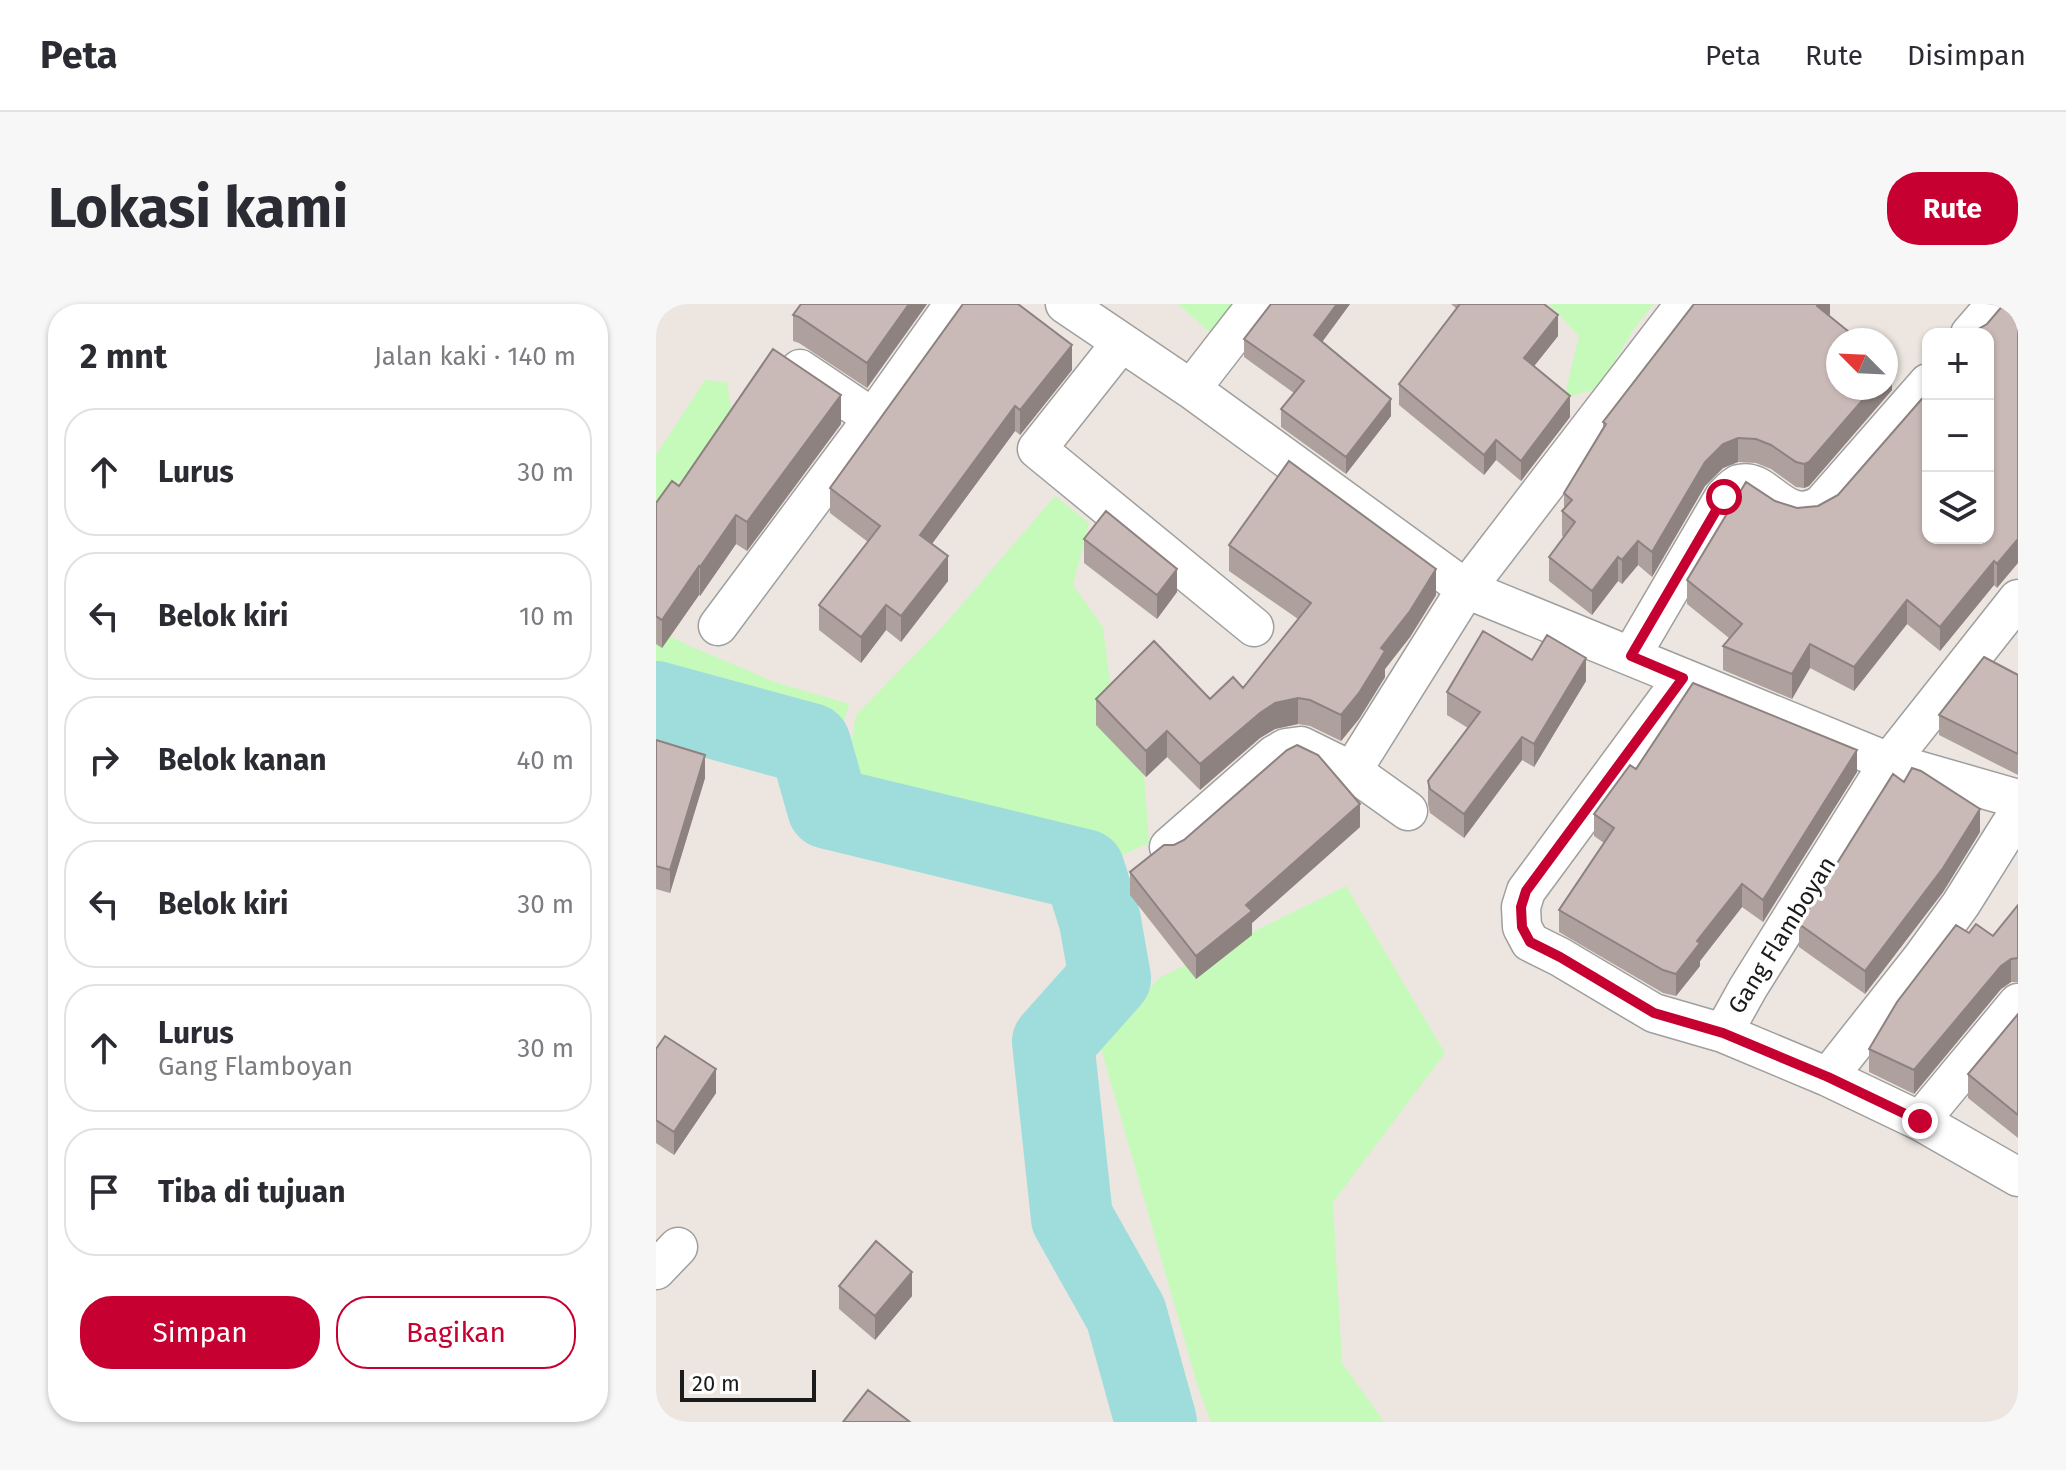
<!DOCTYPE html>
<html lang="id">
<head>
<meta charset="utf-8">
<style>
  :root { --surface:#fff; --page:#f7f7f7; --text:#2b2b33; --muted:#7c7c81; --line:#e1e1e2; --accent:#c60031 }
  body { margin:0; font-family:"Fira Sans",sans-serif; background:var(--page); color:var(--text) }
  .controls { position:absolute; right:24px; top:24px; display:grid; overflow:hidden; border-radius:16px; box-shadow:0 2px 6px #0004 }
  .controls button { width:72px; height:72px; display:grid; place-items:center; padding:0; border:0; border-bottom:2px solid var(--line); background:var(--surface); color:var(--text); font:40px sans-serif }
  .compass { position:absolute; left:1170px; top:24px; width:72px; height:72px; border-radius:50%; background:var(--surface); box-shadow:0 2px 6px #0004; rotate:294deg }
  .scale { position:absolute; left:24px; bottom:20px; width:136px; box-sizing:border-box; padding-left:8px; border:4px solid #1b1b1b; border-top:0; font-size:22px; line-height:28px; white-space:nowrap; color:#1b1b1b; -webkit-text-stroke:6px #fff; paint-order:stroke }
  .stop { position:absolute; width:24px; height:24px; margin:-18px; border:6px solid #c60031; border-radius:50%; background:#fff }
  .stop.end { background:#c60031; border-color:#fff; box-shadow:0 2px 8px #0008 }
  .list { margin:0; padding:0; list-style:none }
  h2 { display:flex; justify-content:space-between; align-items:center; height:104px; margin:0; padding:0 32px; font-size:34px }
  h2 small { font-size:26px; font-weight:400; color:var(--muted) }
  .list li { display:grid; grid-template-columns:52px 1fr auto; gap:24px; align-items:center; box-sizing:border-box; height:128px; margin:0 16px 16px; padding:0 16px; border:2px solid var(--line); border-radius:32px }
  .list b { display:block; font-size:30px; white-space:nowrap }
  .list p { margin:0; font-size:26px; white-space:nowrap; color:var(--muted) }
  .list em { font-size:26px; font-style:normal; color:var(--muted) }
  .actions { display:flex; gap:16px; padding:24px 32px }
  .actions a { flex:1; padding:18px 0; border:2px solid var(--accent); border-radius:32px; text-align:center; font-size:28px; color:var(--accent) }
  .actions .main { background:var(--accent); color:#fff }
  .icon { flex:none; width:44px; height:44px; fill:none; stroke:currentColor; stroke-width:2; stroke-linecap:round; stroke-linejoin:round }
  .map { position:relative; flex:none; width:1362px; height:1118px; overflow:hidden; border-radius:32px }
  header { display:flex; align-items:center; gap:48px; box-sizing:border-box; height:112px; padding:0 40px; background:var(--surface); border-bottom:2px solid var(--line) }
  header strong { font-size:38px }
  nav { display:flex; gap:44px; margin-inline-start:auto; font-size:28px }
  .intro { display:flex; align-items:center; justify-content:space-between; box-sizing:border-box; height:192px; padding:0 48px }
  h1 { margin:0; font-size:56px }
  .button { padding:20px 36px; border-radius:32px; background:var(--accent); color:#fff; font-size:28px; font-weight:700 }
  main { display:flex; gap:48px; padding:0 48px }
  aside { flex:1; background:var(--surface); border-radius:32px; box-shadow:0 2px 6px #0004 }
  .map>svg:first-child { display:block }
  .park { fill:#c5faba }
  .lines { fill:none; stroke-linecap:round; stroke-linejoin:round }
  .river { stroke:#9fdddc; stroke-width:82 }
  .minor-casing { stroke:#9f9f9f; stroke-width:41 }
  .minor { stroke:#fff; stroke-width:38 }
  .wall { fill:#ada09d }
  .shaded-wall { fill:#8d8280 }
  .building { fill:#c9bab7; stroke:#8d8280; stroke-width:2 }
  .route { stroke:#c60031; stroke-width:10 }
  .labels { text-anchor:middle; stroke-width:7; stroke-linejoin:round; paint-order:stroke }
  .street-label { font-size:24px; fill:#1b1b1b; stroke:#fff }
</style>
</head>
<body>
<header>
<strong>Peta</strong>
<nav><a>Peta</a><a>Rute</a><a>Disimpan</a></nav>
</header>
<div class="intro"><h1>Lokasi kami</h1><a class="button">Rute</a></div>
<main>
<aside>
<h2>2 mnt<small>Jalan kaki · 140 m</small></h2>
<ul class="list">
<li><svg class="icon" aria-label="ahead" viewBox="0 0 24 24"><path d="M12 20V5M6 11l6-6 6 6"/></svg><div><b>Lurus</b></div><em>30 m</em></li>
<li><svg class="icon" aria-label="left" viewBox="0 0 24 24"><path d="M17 20v-9H6M10 6l-5 5 5 5"/></svg><div><b>Belok kiri</b></div><em>10 m</em></li>
<li><svg class="icon" aria-label="right" viewBox="0 0 24 24"><path d="M7 20v-9h11M14 6l5 5-5 5"/></svg><div><b>Belok kanan</b></div><em>40 m</em></li>
<li><svg class="icon" aria-label="left" viewBox="0 0 24 24"><path d="M17 20v-9H6M10 6l-5 5 5 5"/></svg><div><b>Belok kiri</b></div><em>30 m</em></li>
<li><svg class="icon" aria-label="ahead" viewBox="0 0 24 24"><path d="M12 20V5M6 11l6-6 6 6"/></svg><div><b>Lurus</b><p>Gang Flamboyan</p></div><em>30 m</em></li>
<li><svg class="icon" aria-label="arrive" viewBox="0 0 24 24"><path d="M6 21V4h12l-3 4 3 4H6"/></svg><div><b>Tiba di tujuan</b></div></li>
</ul>
<div class="actions"><a class="main">Simpan</a><a>Bagikan</a></div>
</aside>
<div class="map">
<svg width="1362" height="1118" viewBox="0 0 1362 1118">
  <rect width="100%" height="100%" fill="#ede6e0"/>
  <path class="park" d="M522 0H579L555 29Z
    M893 0H997L977 26 943 84 908 94 923 32Z
    M49 76 71 78 80 136 21 179 0 264V151Z
    M399 192 433 219 417 281 447 323 458 408 488 470 493 539 464 552 380 526 301 514 227 494 188 480 200 411 290 319Z
    M0 325 36 343 119 378 193 400 183 434 57 393 0 378Z
    M690 582 789 749 677 898 686 1059 728 1118H555L542 1083 444 741 503 674Z"/>
  <g class="lines">
    <path class="river" d="M0 398 154 440 172 504 428 566 444 617 454 674 397 738 416 914 470 1010 500 1118"/>
    <defs>
      <path id="minor" d="M409 0 535 85 810 285 1233 458 1362 495
        M1314 30 1340 0
        M465 39 381 145 598 323
        M144 65 217 114
        M535 85 601 0
        M62 322 217 114 298 0
        M975 352 1068 193C1072 189 1078 182 1083 180 1111 172 1128 225 1166 200L1272 79
        M1027 374 870 587 865 603 866 623 874 638 904 653 998 709 1067 729 1172 773 1264 817 1362 873
        M752 507 696 467 810 285 1029 0
        M513 543 618 451 630 444 645 442 696 467
        M1067 729 1092 684 1233 458 1362 295
        M1172 773 1266 654 1305 600 1362 509
        M1264 817 1362 699
        M0 966 22 943"/>
    </defs>
    <use href="#minor" class="minor-casing"/>
    <use href="#minor" class="minor"/>
  </g>
  <path class="wall" d="M145 0H271L211 84 143 39 137 37V11Z
    M615 0H694L666 38 735 112 690 170 625 123V105L638 89 588 53V35Z
    M795 0H888L902 32 878 62 914 113 865 177 840 156 828 171 743 101V80L801 5Z
    M1174 0V10L1172 12 1236 86 1153 182 1148 184 1140 183 1115 165 1100 159 1082 158 1067 164 1049 182 996 273 982 261 966 280 962 277 936 311 893 277V253L908 233 906 232V207L908 205V189L947 123V118Z
    M1348 0 1341 284 1338 281 1284 347 1251 320 1198 387 1154 364 1136 395 1067 366V342L1073 334 1031 300V276L1119 197 1141 204 1272 234 1331 20Z
    M416 66 364 131 359 127 276 240 292 277 245 338 230 326 205 359 163 326V301L212 238 174 209V184Z
    M185 120 91 247 80 240 44 292 43 291 6 344 0 340V199L23 182Z
    M428 235 521 288 501 315 428 259Z
    M573 241 780 291 754 333 729 365V373L703 415 685 437 654 422 642 420 619 425 604 434 544 486 511 453 490 473 440 421V395H554L587 384 642 315 573 267Z
    M876 356 930 377 878 463 866 456 808 534 774 509 772 500V477L812 424 791 411V388Z
    M1362 371V471L1283 431V411Z
    M0 436 49 474 14 589 0 585Z
    M980 465 1201 468 1107 618 1086 603 1044 657V662L1020 692 1007 689 903 628V606L948 539 938 532V510Z
    M704 523 596 619V631L540 675 474 591V568L518 541Z
    M1324 528 1287 588 1209 690 1143 643V620Z
    M1362 601V678H1355L1345 685 1258 790 1213 768V745L1313 629 1337 632Z
    M1362 710V834L1312 794V770Z
    M0 745 60 789 18 851 0 839Z
    M183 982 256 992 219 1036 183 1005Z"/>
  <path class="shaded-wall" d="M253 0H271L211 84V59Z
    M681 0H694L658 49V31Z
    M1163 0H1174V10L1161 27V2Z
    M902 11V32L868 75V54Z
    M416 41V66L364 131V106Z
    M1236 62V86L1153 182 1148 184V160L1217 84H1230V69Z
    M185 91V120L91 247V218Z
    M914 92V113L865 177V157Z
    M735 95V112L690 170V153Z
    M359 102V127L264 256V231Z
    M1082 134V158L1067 164 1049 182 996 273V248L1049 158 1067 140Z
    M840 136V156L828 171V151Z
    M80 211V240L44 292V263Z
    M1362 235V259L1341 284V260Z
    M982 237V261L966 280V256Z
    M292 252V277L245 338V312Z
    M962 253V277L936 311V287Z
    M1338 257V281L1284 347V323Z
    M43 262V291L6 344V316Z
    M521 265V288L501 315V291Z
    M780 265V291L754 333 729 365V373L703 415 685 437V411L725 344Z
    M1251 296V320L1198 387V363Z
    M230 301V326L205 359V333Z
    M1154 340V364L1136 395V370Z
    M930 354V377L878 463V440Z
    M642 394V420L619 425 604 434 544 486V460L604 409 619 399Z
    M511 427V453L490 473V447Z
    M866 433V456L808 534V510Z
    M1201 446V468L1107 618V596Z
    M49 451V474L14 589V566Z
    M704 500V523L596 619V631L540 675V652L590 601Z
    M1324 505V528L1287 588 1209 690V667Z
    M1086 580V603L1044 657V662L1020 692V670L1041 637Z
    M1355 655V678L1345 685 1258 790V766L1345 662Z
    M60 765V789L18 851V828Z
    M256 968V992L219 1036V1012Z"/>
  <path class="building" d="M145 0H253L211 59 143 13 137 11Z
    M307 0H362L416 41 364 106 359 102 264 231 292 252 245 312 230 301 205 333 163 301 224 222 174 184Z
    M615 0H681L658 31 735 95 690 153 625 105 648 77 588 35Z
    M804 0H888L902 11 868 54 914 92 865 157 840 136 828 151 743 80Z
    M1038 0H1163L1161 2 1203 36H1182V84H1217L1153 158 1148 160 1140 158 1115 141 1100 135 1082 134 1067 140 1049 158 996 248 982 237 966 256 962 253 936 287 893 253 919 218 906 207 916 196 908 189 950 120 947 118Z
    M1348 0H1362V235L1341 260 1338 257 1284 323 1251 296 1198 363 1154 340 1136 370 1067 342 1086 320 1031 276 1090 178 1119 197 1141 204 1162 202 1182 191 1271 89 1272 234H1332V30H1317L1319 27 1331 20Z
    M117 45 185 91 91 218 80 211 44 263 43 262 6 316 0 312V199L16 177 23 182Z
    M1230 57 1236 62 1230 69Z
    M633 157 780 265 754 307 725 344 729 347 703 389 685 411 654 396 642 394 619 399 604 409 544 460 511 427 490 447 440 395 498 337 554 395 577 373 587 384 655 299 573 241Z
    M450 207 521 265 501 291 428 235Z
    M827 327 876 356 891 331 930 354 878 440 866 433 808 510 774 485 772 477 824 408 791 388Z
    M1328 353 1362 371V450L1283 411Z
    M1037 379 1201 446 1107 596 1086 580 1041 637 1044 639 1020 670 1007 666 903 606 958 524 938 510 974 461 980 465Z
    M0 436 49 451 14 566 0 562Z
    M641 441 662 451 704 500 590 601 596 607 540 652 474 568 508 541H518L528 536 631 446Z
    M1256 464 1265 467 1324 505 1287 564 1209 667 1143 620 1237 470 1248 478Z
    M1362 601V654L1355 655 1345 662 1258 766 1213 745 1241 698 1300 621 1313 629 1320 620 1337 632Z
    M1362 710V811L1312 770Z
    M9 732 60 765 18 828 0 816V745Z
    M220 937 256 968 219 1012 183 982Z
    M212 1086 254 1118H187Z
    M1354 1112 1362 1116V1118H1350Z"/>
  <g class="lines">
    <path class="route" d="M1068 193 975 352 1027 374 870 587 865 603 866 623 874 638 904 653 998 709 1067 729 1172 773 1264 817"/>
  </g>
  <g class="labels">
    <g class="street-label">
      <text transform="translate(1126 631) rotate(-58)" y="8">Gang Flamboyan</text>
    </g>
  </g>
</svg>
<div class="controls">
<button>+</button>
<button>−</button>
<button><svg class="icon" aria-label="layers" viewBox="0 0 24 24"><path d="M12 4l9 5-9 5-9-5zM3 14l9 5 9-5"/></svg></button>
</div>
<svg class="compass" viewBox="-18 -18 36 36"><path d="M0-13l5 13h-10z" fill="#e53935"/><path d="M0 13l5-13h-10z" fill="#7c7c81"/></svg>
<div class="scale">20 m</div>
<div class="stop" style="left:1068px;top:193px"></div>
<div class="stop end" style="left:1264px;top:817px"></div>
</div>
</main>
</body>
</html>
